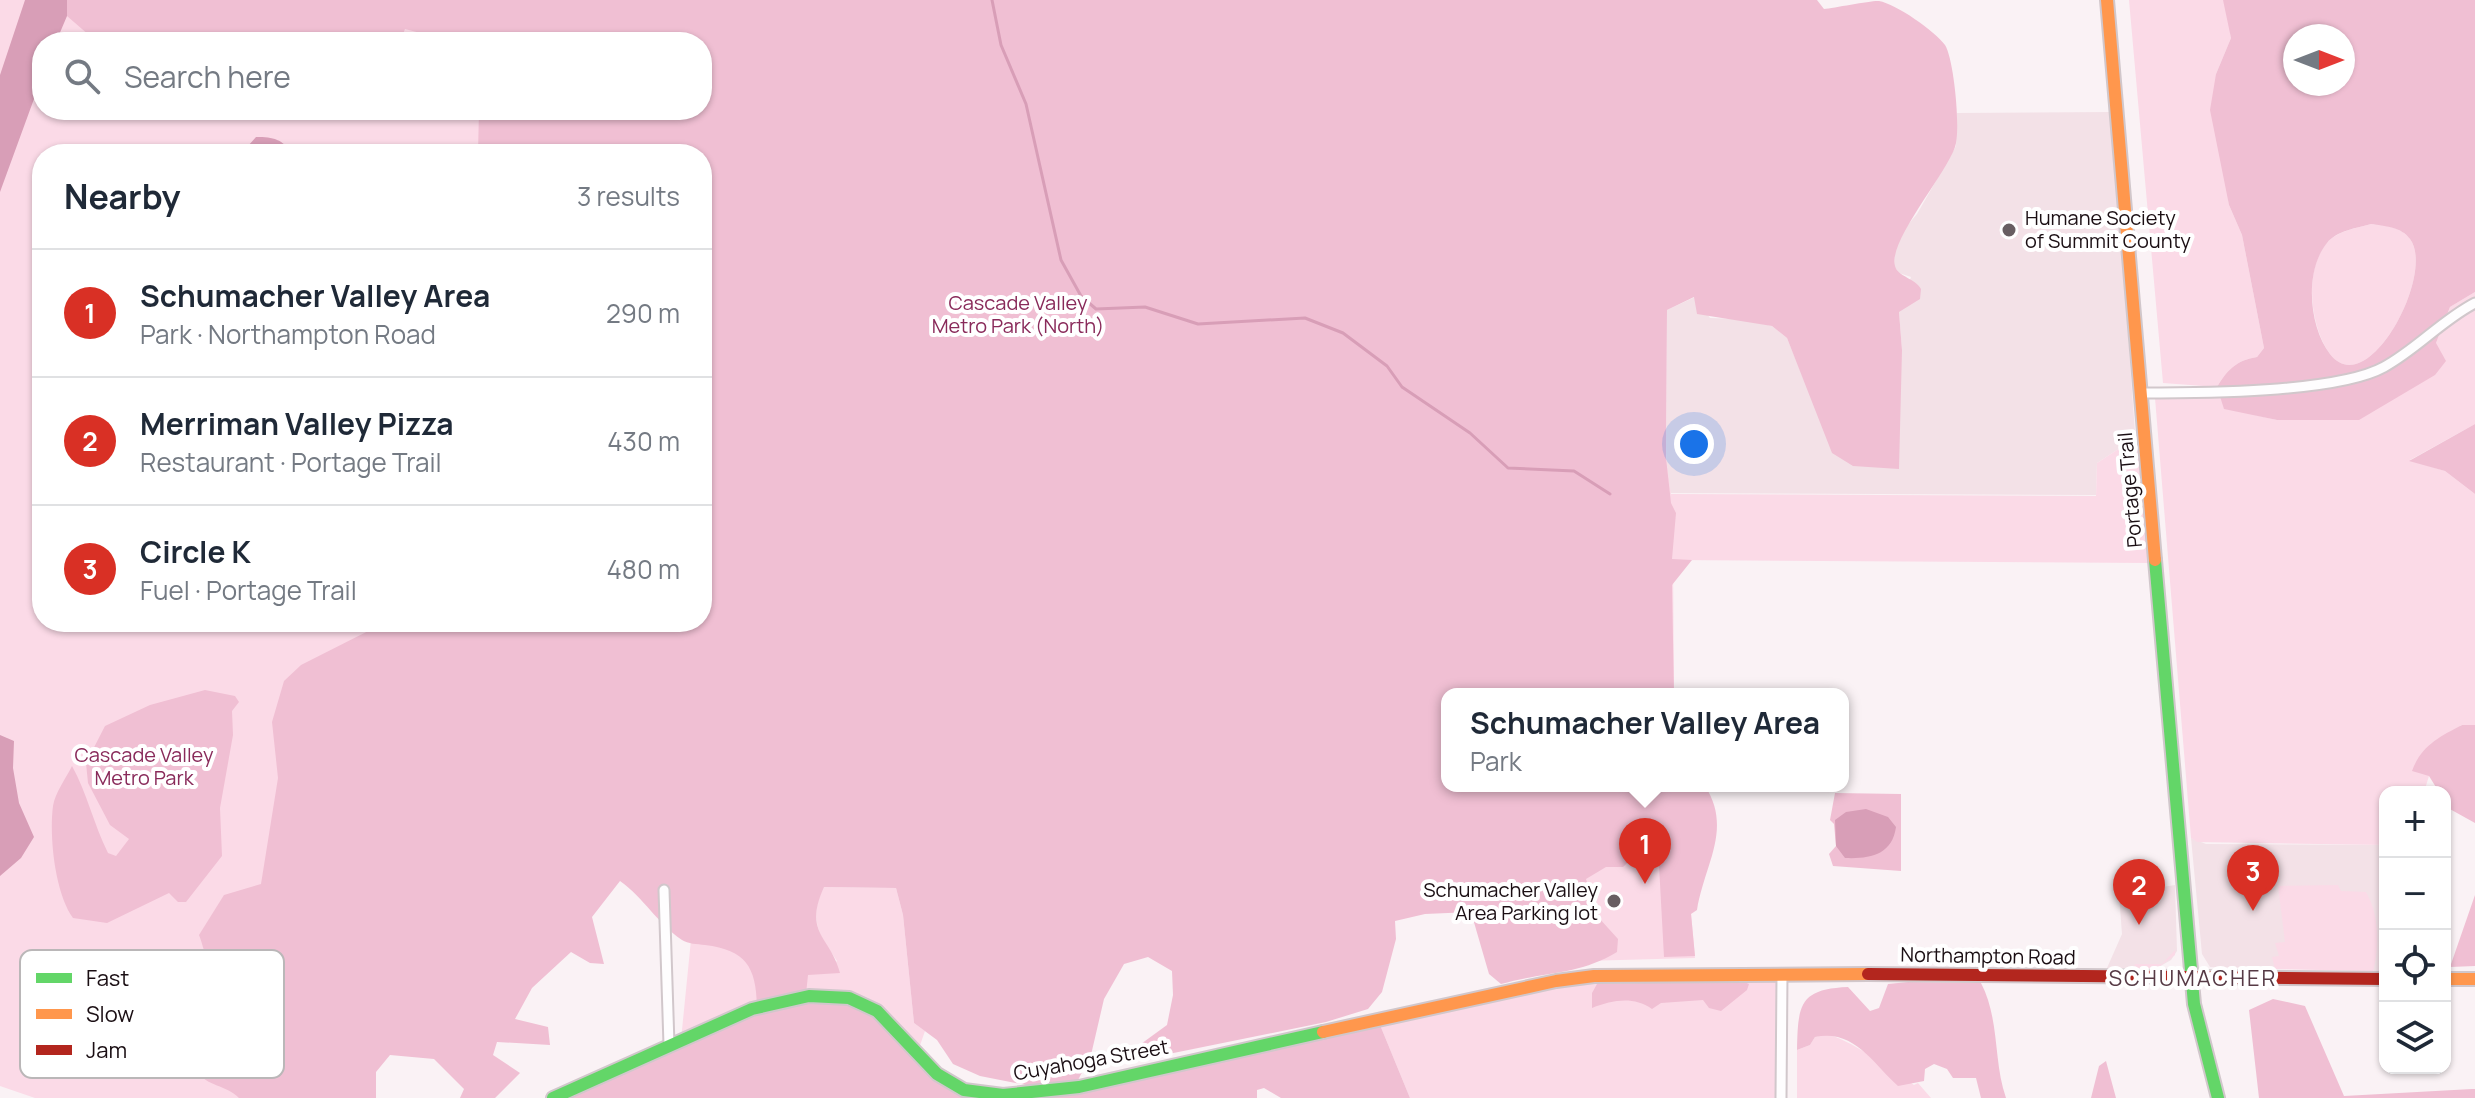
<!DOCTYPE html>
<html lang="en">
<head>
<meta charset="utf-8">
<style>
  :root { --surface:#fff; --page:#f2f2f3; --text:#1f2937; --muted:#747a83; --line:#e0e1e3; --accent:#d93025 }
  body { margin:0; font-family:Manrope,sans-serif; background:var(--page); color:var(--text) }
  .controls { position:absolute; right:24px; bottom:24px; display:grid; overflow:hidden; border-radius:16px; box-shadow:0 2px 6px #0004 }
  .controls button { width:72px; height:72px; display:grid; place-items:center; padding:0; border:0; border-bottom:2px solid var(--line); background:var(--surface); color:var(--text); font:40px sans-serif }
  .compass { position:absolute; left:2283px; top:24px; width:72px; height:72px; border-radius:50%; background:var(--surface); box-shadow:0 2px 6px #0004; rotate:90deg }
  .you { position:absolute; left:1694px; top:444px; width:28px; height:28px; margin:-20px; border:6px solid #fff; border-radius:50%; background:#1a73e8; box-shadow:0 0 0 12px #1a73e833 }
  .badge { display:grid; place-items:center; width:52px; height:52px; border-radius:50%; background:var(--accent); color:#fff; font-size:26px; font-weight:700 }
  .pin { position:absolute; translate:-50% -66px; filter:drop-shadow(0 2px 4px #0008) }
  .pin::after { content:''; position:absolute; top:42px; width:28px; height:24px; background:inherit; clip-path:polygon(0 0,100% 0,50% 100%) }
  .popup { position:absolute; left:1441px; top:688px; width:408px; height:104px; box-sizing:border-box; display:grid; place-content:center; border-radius:16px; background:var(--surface); filter:drop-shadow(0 2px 6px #0005); font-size:26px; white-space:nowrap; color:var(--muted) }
  .popup b { font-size:30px; color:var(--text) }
  .popup::after { content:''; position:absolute; left:50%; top:100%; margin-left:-16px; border:16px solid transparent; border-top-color:var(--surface) }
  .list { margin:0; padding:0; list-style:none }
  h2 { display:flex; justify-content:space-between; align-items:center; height:104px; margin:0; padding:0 32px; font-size:34px }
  h2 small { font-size:26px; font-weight:400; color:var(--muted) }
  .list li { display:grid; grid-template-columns:52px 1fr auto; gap:24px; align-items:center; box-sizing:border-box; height:128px; padding:0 32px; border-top:2px solid var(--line) }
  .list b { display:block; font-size:30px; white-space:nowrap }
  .list p { margin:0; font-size:26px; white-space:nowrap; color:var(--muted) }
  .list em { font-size:26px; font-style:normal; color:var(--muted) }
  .icon { flex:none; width:44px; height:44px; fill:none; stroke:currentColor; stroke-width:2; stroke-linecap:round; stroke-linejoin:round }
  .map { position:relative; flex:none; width:2475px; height:1098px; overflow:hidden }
  .search { position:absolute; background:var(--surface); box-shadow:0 2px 6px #0004; left:32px; top:32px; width:680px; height:88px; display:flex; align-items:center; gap:20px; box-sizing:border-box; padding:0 28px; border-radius:32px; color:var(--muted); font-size:30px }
  .panel { position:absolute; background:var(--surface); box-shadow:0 2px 6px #0004; left:32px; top:144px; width:680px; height:488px; border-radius:32px }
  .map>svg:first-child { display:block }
  .built { fill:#f3e1e7 }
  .green { fill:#fbdae7; fill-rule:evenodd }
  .forest { fill:#f0bfd3; fill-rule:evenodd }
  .water { fill:#d89eb7 }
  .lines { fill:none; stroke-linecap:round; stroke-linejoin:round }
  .stream { stroke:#d89eb7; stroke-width:3 }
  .street-casing { stroke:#d1c7cb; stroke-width:13 }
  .fast-casing { stroke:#d1c7cb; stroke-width:16 }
  .slow-casing { stroke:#d1c7cb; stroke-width:16 }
  .jam-casing { stroke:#d1c7cb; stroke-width:16 }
  .street { stroke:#fefdfe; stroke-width:9 }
  .fast { stroke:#63d668; stroke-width:12 }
  .slow { stroke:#ff974d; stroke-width:12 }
  .jam { stroke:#b3261e; stroke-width:12 }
  .poi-dot { fill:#685e62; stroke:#fff; stroke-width:3 }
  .labels { text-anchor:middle; stroke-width:8; stroke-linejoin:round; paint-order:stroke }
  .poi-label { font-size:20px; fill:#1a0e13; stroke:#fff; text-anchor:start }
  .park-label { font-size:20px; fill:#892a5a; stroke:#fff }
  .street-label { font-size:20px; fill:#1a0e13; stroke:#fff }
  .neighbourhood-label { font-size:22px; letter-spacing:2px; fill:#563a45; stroke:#fff }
  .key { fill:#fff; stroke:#bab7b8; stroke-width:2 }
  .key-label { font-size:22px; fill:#1a0e13 }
</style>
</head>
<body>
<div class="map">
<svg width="2475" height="1098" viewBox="0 0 2475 1098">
  <rect width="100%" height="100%" fill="#faf2f5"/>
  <path class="built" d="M2112 112 2136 446 2117 450 2097 463 2096 495 1666 493 1667 310 1695 297 1710 318 1741 319 1772 326 1787 338 1808 390 1902 350 1899 312 1911 277 1899 273 1894 266 1895 253 1901 233 1917 214 1956 146 1957 113Z
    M2191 838 2206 844 2385 845V971L2210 967 2202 954Z
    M2175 885 2177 951 2171 960 2157 968H2107L2122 934 2119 894Z"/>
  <path class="green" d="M0 0H1623L1644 300 1671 494 2096 496 2097 463 2117 450 2136 446 2141 456 2149 563 1673 560 1674 694 832 641 808 974 821 973 837 961C818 933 809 921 823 887L896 888 903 915 914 1023 925 1031 917 1054 681 1040 718 669 286 1046 251 1098H35L0 1086ZM42 42H702V110H42ZM42 154H702V622H42Z
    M2129 0H2223L2227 4 2231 38 2216 74 2229 205 2242 235 2264 348 2257 357C2237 360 2227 370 2217 387L2163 383Z
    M2371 224C2384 225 2402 227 2410 239 2436 273 2368 403 2330 354 2310 327 2304 271 2326 244 2336 231 2357 228 2371 224Z
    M2475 292V424L2410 460 2445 471 2475 494V725H2461L2429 776 2424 792H2385V845L2197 842 2191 838 2155 398 2219 394 2255 415 2277 420 2304 418 2436 343 2450 307Z
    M1578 786 1686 857 1695 958 1582 961Z
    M2338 885 2341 891 2366 892C2379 914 2380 946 2373 971L2275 969 2272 957 2279 956 2275 943 2285 942 2278 886Z
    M2175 905V955L2157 968H2134L2135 964H2162L2175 950Z
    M1782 975 1781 1098H1410L1378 1020 1556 981Z
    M1828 1034C1861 1046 1885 1066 1914 1085L1918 1083 1931 1098H1797V1050L1810 1045 1815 1037Z"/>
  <path class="forest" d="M67 0H1817L1824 9C1834 8 1873 0 1879 1 1896 4 1935 31 1945 45 1954 59 1961 131 1955 147 1945 176 1888 241 1895 266 1898 277 1915 278 1921 289L1920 299 1899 312 1902 350 1899 469 1853 466 1832 453 1787 338 1772 326 1697 314 1694 297 1667 310 1666 458 1671 503 1676 513 1672 559 1692 560 1672 585 1674 694H1447V786H1705C1733 829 1704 865 1697 910L1691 914 1695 956 1664 957 1658 847 1646 845 1623 867H1606L1586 879 1599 918 1618 939 1617 952C1580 975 1542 972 1501 984L1489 974 1471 912 1425 914 1395 921 1396 939 1382 992 1368 1009 1326 1022 1139 1060 1134 1049 1167 1025 1173 995 1172 971 1148 957 1124 964 1104 999 1091 1055 1077 1082 1031 1086 980 1076 953 1064 937 1040 914 1023 903 915 896 888 824 887C803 934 830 935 840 973L808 975 806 994 854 997 950 1085 1036 1092 1378 1020 1410 1098H1281L1264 1088 1257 1090V1098H553L757 1006C756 967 746 950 705 945 697 944 688 944 682 940 657 923 644 898 620 881L592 917 604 964 590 963 571 952 532 988 515 1019 548 1027 550 1045 497 1042 493 1055 520 1073 495 1098H460L464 1089 434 1059 390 1055 376 1072V1098H239C225 1084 209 1088 195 1070L210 1053 206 1025C233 1030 253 1047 280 1054L285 1046C268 1004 243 1009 218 982 209 972 204 948 199 935L224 895 261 884 278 778 272 722 284 681 301 665 386 622H702V154H478L479 110H702V42H455L405 29 400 42H97L67 16Z
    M2223 0H2475V292L2450 307 2436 343 2446 361 2435 375 2359 420H2277L2224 409 2217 387C2227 370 2237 360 2257 357L2264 348 2242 235 2229 205 2210 110 2216 74 2231 38ZM2295 36H2343V84H2295ZM2371 224C2384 226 2402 227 2410 239 2436 273 2368 403 2330 354 2309 327 2304 271 2327 243 2336 231 2357 228 2371 224Z
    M2475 424V494L2445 471 2409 461Z
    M205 690 235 696 239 702 232 711 233 735 220 808 222 856 186 902H178L169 893 107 923 73 918C55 893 49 837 53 806 55 793 66 778 72 766 87 793 94 825 108 853L116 856 129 839 110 825 88 783 86 763 105 726 150 705Z
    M2462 725H2475V823L2448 808 2445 792H2439L2429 776 2412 771C2421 746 2439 737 2462 725Z
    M1835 793 1901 794V871L1833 866 1829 854 1836 846 1834 824 1830 820Z
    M2475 895V966L2450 967Z
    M1742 981 1749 984 1747 990 1721 1011 1709 1008 1703 1000 1661 1003 1652 1009C1633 996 1613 1000 1592 1008V993L1597 984Z
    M1908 982 1981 983C2000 1020 1993 1060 2006 1098H1981L1976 1078H1953L1947 1069 1934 1064 1925 1069 1924 1081 1898 1086C1873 1064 1855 1029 1815 1037L1810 1045 1797 1050C1798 1005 1799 989 1848 987L1870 1011 1879 1008 1888 984Z
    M2273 999 2305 1006 2344 1096 2472 1089H2475V1098H2259L2249 1010Z
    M2106 1061 2116 1098H2091L2099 1066Z"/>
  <path class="water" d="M25 0H67V16L56 42H42V77L0 192V75Z
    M256 137C274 137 282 139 293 154H250L248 146Z
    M0 735 14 741 13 768 19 803 34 837 21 858 0 876Z
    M1866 809 1888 817 1896 827C1892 855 1870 859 1845 858L1836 846 1835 820 1846 812Z
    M167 1023 200 1031 210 1053 195 1070 174 1062 151 1079 144 1074 149 1051 169 1040Z"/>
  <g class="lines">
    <path class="stream" d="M992 0 1001 45 1026 104 1061 260 1081 296 1096 309 1145 307 1198 324 1305 318 1343 333 1387 366 1402 387 1470 433 1508 468 1574 471 1610 494"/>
    <defs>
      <path id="street" d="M2141 393C2198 393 2337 393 2384 367 2417 349 2442 320 2475 303
        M664 890 669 1045
        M1781 1098 1782 975"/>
      <path id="fast" d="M2155 560 2194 1004 2218 1098
        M553 1098 752 1009 809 996 849 998 877 1011 937 1074 964 1090 1003 1095 1079 1087 1323 1032"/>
      <path id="slow" d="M2107 0 2155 560
        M2445 979H2475
        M1323 1032 1556 981 1594 976 1868 974"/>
      <path id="jam" d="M1868 974 2385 979"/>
    </defs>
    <use href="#street" class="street-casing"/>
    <use href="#fast" class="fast-casing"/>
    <use href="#slow" class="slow-casing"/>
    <use href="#jam" class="jam-casing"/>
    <use href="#street" class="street"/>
    <use href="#fast" class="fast"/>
    <use href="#slow" class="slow"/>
    <use href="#jam" class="jam"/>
  </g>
  <g class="poi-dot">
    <circle cx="2009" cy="230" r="8"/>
    <circle cx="1614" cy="901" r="8"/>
  </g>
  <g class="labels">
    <g class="poi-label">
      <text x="2025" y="225">Humane Society<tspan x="2025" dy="23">of Summit County</tspan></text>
      <text x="1598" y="897" text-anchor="end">Schumacher Valley<tspan x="1598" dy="23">Area Parking lot</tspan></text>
    </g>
    <g class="park-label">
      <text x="1018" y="310">Cascade Valley<tspan x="1018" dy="23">Metro Park (North)</tspan></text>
      <text x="144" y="762">Cascade Valley<tspan x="144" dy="23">Metro Park</tspan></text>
    </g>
    <g class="street-label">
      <text transform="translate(2130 490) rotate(-95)" y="7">Portage Trail</text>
      <text transform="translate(1988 956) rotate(1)" y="7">Northampton Road</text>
      <text transform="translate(1091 1060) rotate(-10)" y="7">Cuyahoga Street</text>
    </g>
    <g class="neighbourhood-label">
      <text x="2193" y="986">SCHUMACHER</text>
    </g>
  </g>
  <rect x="20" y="950" width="264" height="128" rx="12" class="key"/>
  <rect x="36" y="973" width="36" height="10" fill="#63d668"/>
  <rect x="36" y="1009" width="36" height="10" fill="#ff974d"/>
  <rect x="36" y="1045" width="36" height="10" fill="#b3261e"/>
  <g class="key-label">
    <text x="86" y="986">Fast</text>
    <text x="86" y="1022">Slow</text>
    <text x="86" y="1058">Jam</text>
  </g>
</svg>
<div class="controls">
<button>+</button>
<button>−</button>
<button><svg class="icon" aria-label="locate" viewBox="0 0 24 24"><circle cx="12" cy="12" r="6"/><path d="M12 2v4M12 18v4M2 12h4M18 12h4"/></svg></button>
<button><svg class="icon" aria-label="layers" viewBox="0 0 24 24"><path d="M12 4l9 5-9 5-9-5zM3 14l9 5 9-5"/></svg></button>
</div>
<svg class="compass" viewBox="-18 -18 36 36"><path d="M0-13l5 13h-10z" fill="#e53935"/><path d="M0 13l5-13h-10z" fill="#747a83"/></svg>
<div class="you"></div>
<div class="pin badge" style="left:1645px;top:884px">1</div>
<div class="popup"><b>Schumacher Valley Area</b>Park</div>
<div class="pin badge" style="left:2139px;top:925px">2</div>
<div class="pin badge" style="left:2253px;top:911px">3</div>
<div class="search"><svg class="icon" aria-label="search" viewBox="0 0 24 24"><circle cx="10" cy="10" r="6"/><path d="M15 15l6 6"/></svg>Search here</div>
<section class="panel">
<h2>Nearby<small>3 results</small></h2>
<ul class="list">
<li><span class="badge">1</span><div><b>Schumacher Valley Area</b><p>Park · Northampton Road</p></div><em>290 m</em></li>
<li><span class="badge">2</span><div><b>Merriman Valley Pizza</b><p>Restaurant · Portage Trail</p></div><em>430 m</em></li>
<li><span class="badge">3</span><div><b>Circle K</b><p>Fuel · Portage Trail</p></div><em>480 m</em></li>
</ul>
</section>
</div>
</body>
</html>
